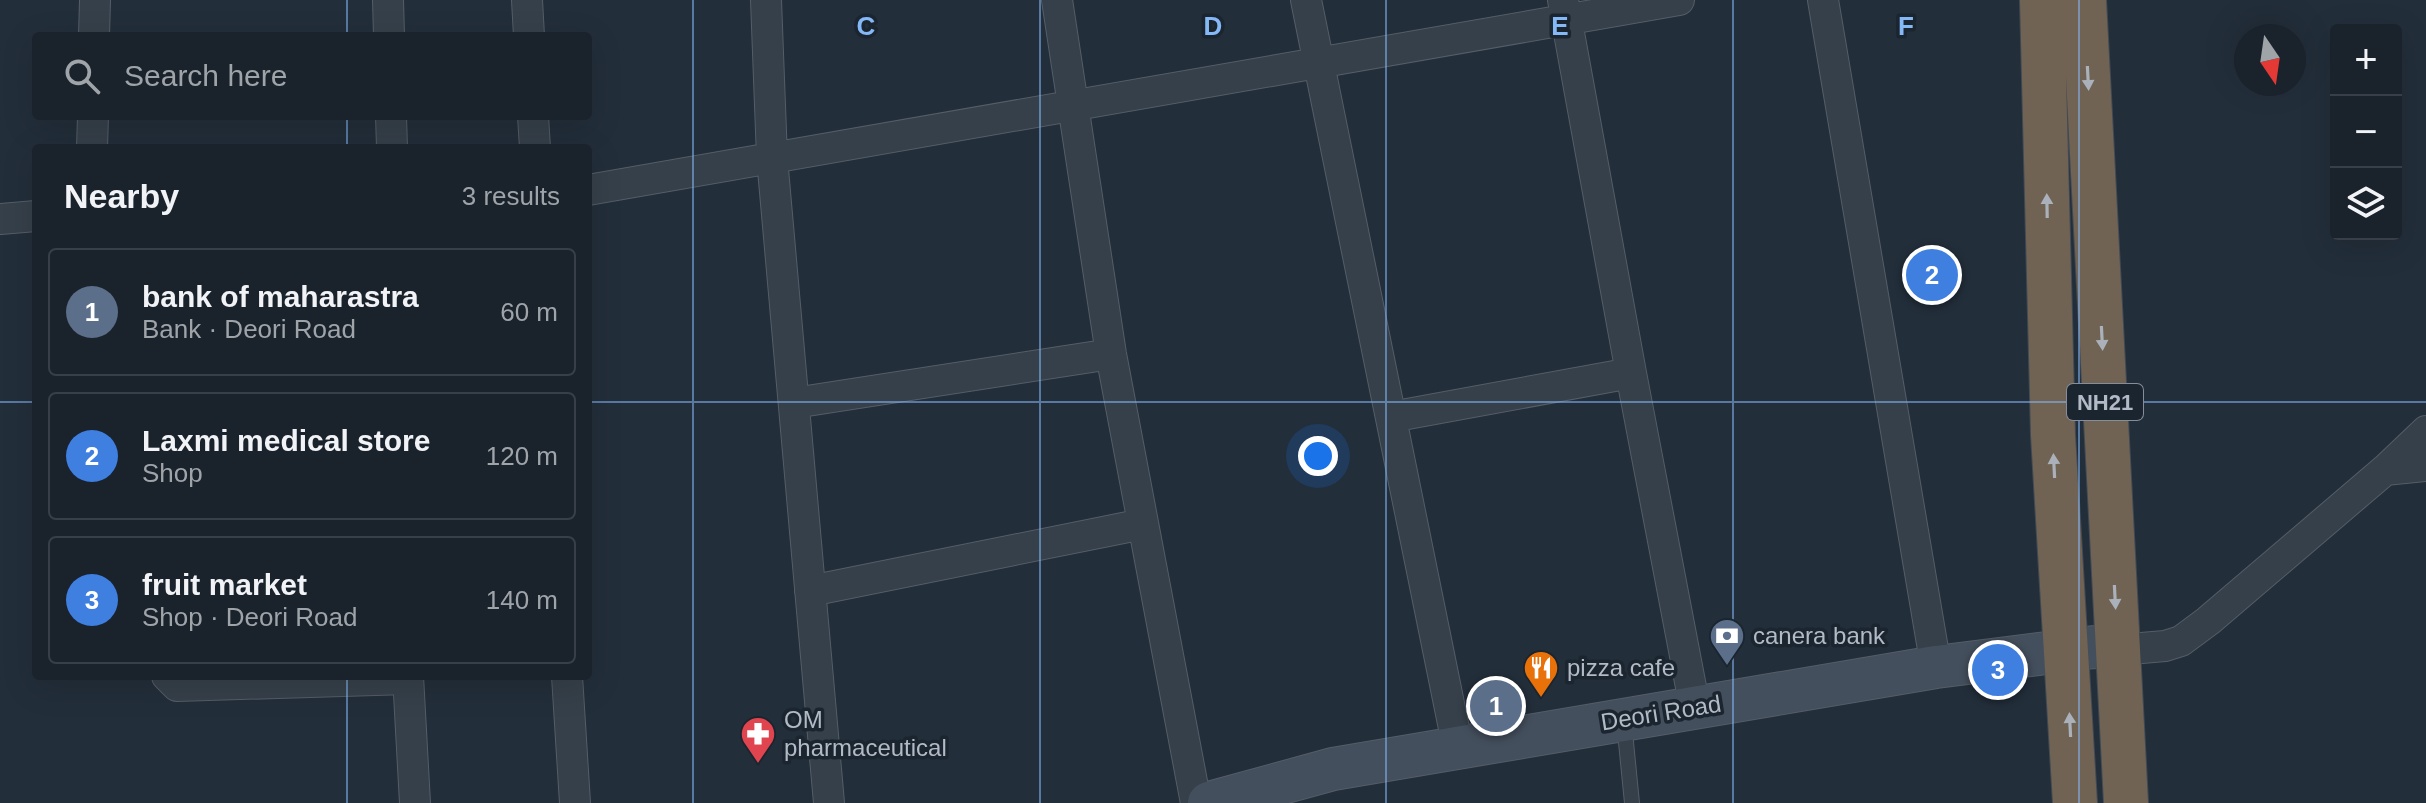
<!DOCTYPE html>
<html lang="en">
<head>
<meta charset="utf-8">
<style>
  :root { --surface:#1a222c; --page:#232a34; --text:#f1f3f6; --muted:#9fa4a9; --line:#383f48; --accent:#d93025 }
  body { margin:0; font-family:Helvetica,sans-serif; background:var(--page); color:var(--text) }
  .controls { position:absolute; right:24px; top:24px; display:grid; overflow:hidden; border-radius:8px; box-shadow:0 8px 32px #0002 }
  .controls button { width:72px; height:72px; display:grid; place-items:center; padding:0; border:0; border-bottom:2px solid var(--line); background:var(--surface); color:var(--text); font:40px sans-serif }
  .compass { position:absolute; left:2234px; top:24px; width:72px; height:72px; border-radius:50%; background:var(--surface); box-shadow:0 8px 32px #0002; rotate:167deg }
  .you { position:absolute; left:1318px; top:456px; width:28px; height:28px; margin:-20px; border:6px solid #fff; border-radius:50%; background:#1a73e8; box-shadow:0 0 0 12px #1a73e833 }
  .badge { display:grid; place-items:center; width:52px; height:52px; border-radius:50%; background:var(--accent); color:#fff; font-size:26px; font-weight:700 }
  .pin { position:absolute; translate:-50% -50%; border:4px solid #fff; box-shadow:0 2px 8px #0006 }
  .list { margin:0; padding:0; list-style:none }
  h2 { display:flex; justify-content:space-between; align-items:center; height:104px; margin:0; padding:0 32px; font-size:34px }
  h2 small { font-size:26px; font-weight:400; color:var(--muted) }
  .list li { display:grid; grid-template-columns:52px 1fr auto; gap:24px; align-items:center; box-sizing:border-box; height:128px; margin:0 16px 16px; padding:0 16px; border:2px solid var(--line); border-radius:8px }
  .list b { display:block; font-size:30px; white-space:nowrap }
  .list p { margin:0; font-size:26px; white-space:nowrap; color:var(--muted) }
  .list em { font-size:26px; font-style:normal; color:var(--muted) }
  .icon { flex:none; width:44px; height:44px; fill:none; stroke:currentColor; stroke-width:2; stroke-linecap:round; stroke-linejoin:round }
  .map { position:relative; flex:none; width:2426px; height:803px; overflow:hidden }
  .search { position:absolute; background:var(--surface); box-shadow:0 8px 32px #0002; left:32px; top:32px; width:560px; height:88px; display:flex; align-items:center; gap:20px; box-sizing:border-box; padding:0 28px; border-radius:8px; color:var(--muted); font-size:30px }
  .panel { position:absolute; background:var(--surface); box-shadow:0 8px 32px #0002; left:32px; top:144px; width:560px; height:536px; border-radius:8px }
  .map>svg:first-child { display:block }
  .lines { fill:none; stroke-linecap:round; stroke-linejoin:round }
  .lane-casing { stroke:#545d68; stroke-width:16 }
  .street-casing { stroke:#545d68; stroke-width:32 }
  .secondary-casing { stroke:#545d68; stroke-width:44 }
  .highway-casing { stroke:#414a55; stroke-width:46 }
  .lane { stroke:#36404a; stroke-width:14 }
  .street { stroke:#36404a; stroke-width:30 }
  .secondary { stroke:#444f5d; stroke-width:42 }
  .highway { stroke:#706353; stroke-width:44 }
  .oneway { fill:#aab1ba }
  .grid { fill:none; stroke:#85b8f7; stroke-width:2; stroke-opacity:0.55 }
  .labels { text-anchor:middle; stroke-width:7; stroke-linejoin:round; paint-order:stroke }
  .shield { fill:#1b252f; stroke:#848d99; stroke-width:2 }
  .shield-label { font-size:22px; font-weight:bold; fill:#b1bac6 }
  .poi-label { font-size:24px; fill:#b1bac6; stroke:#1b252f; text-anchor:start }
  .street-label { font-size:24px; fill:#b1bac6; stroke:#1b252f }
  .grid-label { font-size:26px; text-anchor:middle; font-weight:bold; fill:#85b8f7; stroke:#1b252f; stroke-width:7; stroke-linejoin:round; paint-order:stroke }
</style>
</head>
<body>
<div class="map">
<svg width="2426" height="803" viewBox="0 0 2426 803">
  <rect width="100%" height="100%" fill="#222e3a"/>
  <g class="lines">
    <defs>
      <path id="lane" d="M1624 722 1632 803"/>
      <path id="street" d="M388 0 389 36
        M527 0 529 36
        M766 0 772 158 829 803
        M1057 0 1111 354 1196 803
        M1306 0 1458 748
        M1563 0 1631 373 1695 708
        M1823 0 1936 667
        M94 36 95 0
        M391 116 392 148
        M533 116 535 148
        M92 148 93 116
        M588 190 1679 0
        M0 219 36 216
        M794 403 1111 354
        M1391 417 1631 373
        M2385 470 2426 466
        M810 591 1143 524
        M2118 650 2165 646 2181 641 2208 621 2385 470 2426 431
        M167 676 177 686 408 679
        M408 676 415 803
        M567 676 575 803"/>
      <path id="secondary" d="M1209 803 1333 769 1936 667 2094 647 2118 650"/>
      <path id="highway" d="M2042 0 2053 435 2075 803
        M2084 0 2126 803"/>
    </defs>
    <use href="#lane" class="lane-casing"/>
    <use href="#street" class="street-casing"/>
    <use href="#secondary" class="secondary-casing"/>
    <use href="#highway" class="highway-casing"/>
    <use href="#lane" class="lane"/>
    <use href="#street" class="street"/>
    <use href="#secondary" class="secondary"/>
    <use href="#highway" class="highway"/>
  </g>
  <defs><path id="oneway-solid" d="M-6-.8H1V-3.2L6.5 0L1 3.2V.8H-6Z" transform="scale(2)"/></defs>
  <g class="oneway">
    <use href="#oneway-solid" transform="translate(2088 78) rotate(87)"/>
    <use href="#oneway-solid" transform="translate(2047 206) rotate(-91)"/>
    <use href="#oneway-solid" transform="translate(2102 338) rotate(87)"/>
    <use href="#oneway-solid" transform="translate(2054 466) rotate(-93)"/>
    <use href="#oneway-solid" transform="translate(2115 597) rotate(87)"/>
    <use href="#oneway-solid" transform="translate(2070 725) rotate(-93)"/>
  </g>
  <path class="grid" d="M347 0V36M693 0V803M1040 0V803M1386 0V803M1733 0V803M2079 0V803M347 116V148M0 402H36M588 402H2426M347 676V803"/>
  <defs>
    <symbol id="bank-pin" viewBox="-11 -11 22 30"><path d="M0 17L-7.5 6A9.5 9.5 0 1 1 7.5 6Z" fill="#5c6f8a" stroke="#1b252f"/><path d="M-6-4H6V4H-6ZM0-2.3a2.3 2.3 0 1 0 0 4.6a2.3 2.3 0 1 0 0-4.6Z" fill="#fff"/></symbol>
    <symbol id="restaurant-pin" viewBox="-11 -11 22 30"><path d="M0 17L-7.5 6A9.5 9.5 0 1 1 7.5 6Z" fill="#e8710a" stroke="#1b252f"/><path d="M-5-6h1v4h1v-4h1v4h1v-4h1v5L-1.5 .5V6h-2V.5L-5-1ZM5-6V6H3V1.5H1.5Q1.5-4 5-6Z" fill="#fff"/></symbol>
    <symbol id="pharmacy-pin" viewBox="-11 -11 22 30"><path d="M0 17L-7.5 6A9.5 9.5 0 1 1 7.5 6Z" fill="#e0444e" stroke="#1b252f"/><path d="M-2-6h4v4h4v4h-4v4h-4v-4h-4v-4h4Z" fill="#fff"/></symbol>
  </defs>
  <g fill-rule="evenodd">
    <use href="#bank-pin" x="1707" y="616" width="40" height="54"/>
    <use href="#restaurant-pin" x="1521" y="648" width="40" height="54"/>
    <use href="#pharmacy-pin" x="738" y="714" width="40" height="54"/>
  </g>
  <g class="labels">
    <rect class="shield" x="2067" y="384" width="76" height="36" rx="6"/>
    <g class="shield-label">
      <text x="2105" y="410">NH21</text>
    </g>
    <g class="poi-label">
      <text x="1753" y="644">canera bank</text>
      <text x="1567" y="676">pizza cafe</text>
      <text x="784" y="728">OM<tspan x="784" dy="28">pharmaceutical</tspan></text>
    </g>
    <g class="street-label">
      <text transform="translate(1661 713) rotate(-9)" y="8">Deori Road</text>
    </g>
  </g>
  <g class="grid-label">
    <text x="866" y="35">C</text>
    <text x="1213" y="35">D</text>
    <text x="1560" y="35">E</text>
    <text x="1906" y="35">F</text>
  </g>
</svg>
<div class="controls">
<button>+</button>
<button>−</button>
<button><svg class="icon" aria-label="layers" viewBox="0 0 24 24"><path d="M12 4l9 5-9 5-9-5zM3 14l9 5 9-5"/></svg></button>
</div>
<svg class="compass" viewBox="-18 -18 36 36"><path d="M0-13l5 13h-10z" fill="#e53935"/><path d="M0 13l5-13h-10z" fill="#9fa4a9"/></svg>
<div class="you"></div>
<div class="pin badge" style="left:1496px;top:706px;background:#5c6f8a">1</div>
<div class="pin badge" style="left:1932px;top:275px;background:#3f7fe0">2</div>
<div class="pin badge" style="left:1998px;top:670px;background:#3f7fe0">3</div>
<div class="search"><svg class="icon" aria-label="search" viewBox="0 0 24 24"><circle cx="10" cy="10" r="6"/><path d="M15 15l6 6"/></svg>Search here</div>
<section class="panel">
<h2>Nearby<small>3 results</small></h2>
<ul class="list">
<li><span class="badge" style="background:#5c6f8a">1</span><div><b>bank of maharastra</b><p>Bank · Deori Road</p></div><em>60 m</em></li>
<li><span class="badge" style="background:#3f7fe0">2</span><div><b>Laxmi medical store</b><p>Shop</p></div><em>120 m</em></li>
<li><span class="badge" style="background:#3f7fe0">3</span><div><b>fruit market</b><p>Shop · Deori Road</p></div><em>140 m</em></li>
</ul>
</section>
</div>
</body>
</html>
